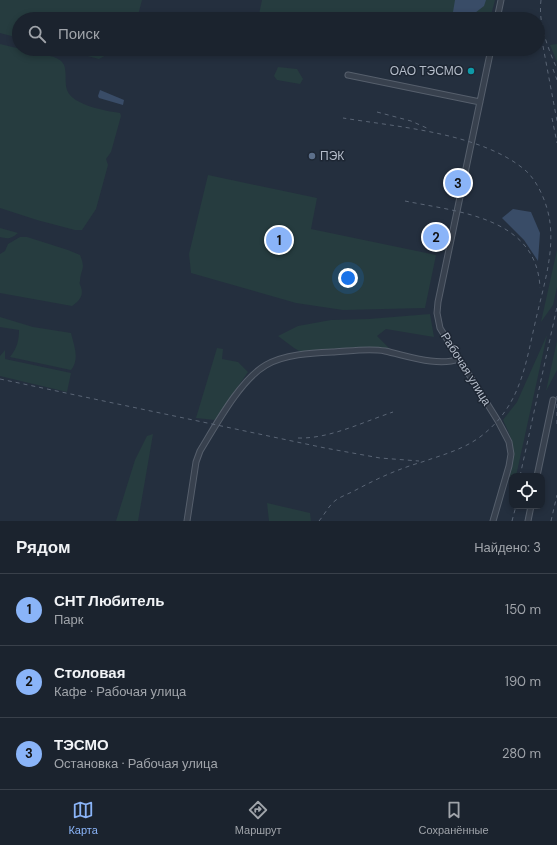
<!DOCTYPE html>
<html lang="ru">
<head>
<meta charset="utf-8">
<style>
  :root { --surface:#1b232e; --page:#242b36; --text:#f1f3f6; --muted:#a0a4aa; --line:#39404a; --accent:#8ab4f8 }
  body { margin:0; font-family:"DM Sans",sans-serif; background:var(--page); color:var(--text) }
  .controls { position:absolute; right:12px; bottom:12px; display:grid; overflow:hidden; border-radius:8px; box-shadow:0 2px 6px #0003 }
  .controls button { width:36px; height:36px; display:grid; place-items:center; padding:0; border:0; border-bottom:1px solid var(--line); background:var(--surface); color:var(--text); font:20px sans-serif }
  .you { position:absolute; left:348px; top:278px; width:14px; height:14px; margin:-10px; border:3px solid #fff; border-radius:50%; background:#1a73e8; box-shadow:0 0 0 6px #1a73e833 }
  .badge { display:grid; place-items:center; width:26px; height:26px; border-radius:50%; background:var(--accent); color:#111; font-size:13px; font-weight:700 }
  .pin { position:absolute; translate:-50% -50%; border:2px solid #fff; box-shadow:0 1px 4px #0006 }
  .list { margin:0; padding:0; list-style:none }
  h2 { display:flex; justify-content:space-between; align-items:center; height:52px; margin:0; padding:0 16px; font-size:17px }
  h2 small { font-size:13px; font-weight:400; color:var(--muted) }
  .list li { display:grid; grid-template-columns:26px 1fr auto; gap:12px; align-items:center; box-sizing:border-box; height:72px; padding:0 16px; border-top:1px solid var(--line) }
  .list b { display:block; font-size:15px; white-space:nowrap }
  .list p { margin:0; font-size:13px; white-space:nowrap; color:var(--muted) }
  .list em { font-size:13px; font-style:normal; color:var(--muted) }
  .icon { flex:none; width:22px; height:22px; fill:none; stroke:currentColor; stroke-width:2; stroke-linecap:round; stroke-linejoin:round }
  .map { position:relative; flex:none; width:557px; height:521px; overflow:hidden }
  .search { position:absolute; background:var(--surface); box-shadow:0 2px 6px #0003; left:12px; right:12px; top:12px; height:44px; display:flex; align-items:center; gap:10px; box-sizing:border-box; padding:0 14px; border-radius:22px; color:var(--muted); font-size:15px }
  .sheet { height:268px; background:var(--surface) }
  nav { display:flex; justify-content:space-around; align-items:center; box-sizing:border-box; height:56px; border-top:1px solid var(--line); background:var(--surface); font-size:11px; color:var(--muted) }
  nav a { display:grid; justify-items:center; gap:2px }
  nav .on { color:var(--accent) }
  .map>svg:first-child { display:block }
  .green { fill:#263c3f }
  .water { fill:#394c67 }
  .lines { fill:none; stroke-linecap:round; stroke-linejoin:round }
  .minor-casing { stroke:#565f6c; stroke-width:7 }
  .minor { stroke:#38414e; stroke-width:5 }
  .rail { stroke:#5a6575; stroke-width:1; stroke-dasharray:4 4; stroke-linecap:butt }
  .culture-dot { fill:#0f9aa8; stroke:#1d2633; stroke-width:1.5 }
  .service-dot { fill:#5c6f8a; stroke:#1d2633; stroke-width:1.5 }
  .labels { text-anchor:middle; stroke-width:3; stroke-linejoin:round; paint-order:stroke }
  .poi-label { font-size:12px; fill:#b4bcc9; stroke:#1d2633; text-anchor:end }
  .street-label { font-size:12px; fill:#b4bcc9; stroke:#1d2633 }
</style>
</head>
<body>
<div class="map">
<svg width="557" height="521" viewBox="0 0 557 521">
  <rect width="100%" height="100%" fill="#242f3e"/>
  <path class="green" d="M0 0H142L137 19H19V38L0 33Z
    M262 0H495L490 19H308L295 17 294 19H258Z
    M0 44 54 57C56 58 61 60 62 62 68 68 64 82 67 90 72 105 106 111 120 113L121 116 111 152 106 159 108 165 96 209 82 230H75L37 220 0 208Z
    M557 44V62L550 45Z
    M61 49H128L127 52 118 51 110 53 99 59Z
    M278 67 297 69 303 79 300 84 277 80 274 76Z
    M208 175 317 198 311 229 436 255 425 308 343 310 296 303 191 273 189 254Z
    M0 228 18 233C11 239 8 239 0 237Z
    M20 237H27L68 250 80 255C86 270 81 267 80 281 79 284 80 284 81 287 84 296 79 301 72 306L0 293V254L5 251 8 244Z
    M557 250V287L553 305 541 322Z
    M430 314 434 337 386 329 377 336 390 349 377 347 348 348 301 352 294 348 278 336 298 326 331 320 369 319Z
    M0 317 33 327 71 333C74 346 80 359 71 370L10 357C17 348 19 341 19 330L0 327Z
    M547 335 516 476H512V480L509 477C516 449 515 446 503 420L517 402Z
    M557 341V370L546 391Z
    M217 348 223 349 222 359 238 362 248 372 215 420 196 418Z
    M5 350V359L71 373 67 392 0 376V356Z
    M153 434 138 521H116L135 460 147 436Z
    M267 503 310 513 311 521H269Z"/>
  <path class="water" d="M455 0H486L484 6 471 16 458 14 453 12Z
    M100 90 124 100 123 105 99 98 98 96Z
    M513 209 531 212 540 233 538 261 524 240 502 218Z"/>
  <g class="lines">
    <defs>
      <path id="minor" d="M497 19 501 0
        M491 49 438 302 437 313 440 328 498 421 509 442 511 454 509 466 493 521
        M348 75 480 102
        M537 476 553 400
        M187 521 196 462 200 451C216 425 240 380 266 365 285 354 312 353 334 352 351 351 369 348 385 351 408 356 438 367 459 359
        M528 521 531 506"/>
    </defs>
    <use href="#minor" class="minor-casing"/>
    <use href="#minor" class="minor"/>
    <path class="rail" d="M541 0C538 24 548 48 557 69
      M543 46 557 121
      M553 69 557 80
      M377 112 411 121 429 129
      M552 118 557 143
      M405 201C458 212 537 217 540 288
      M0 379 325 448 380 458 419 461
      M557 396V428
      M298 438C329 439 363 422 393 412
      M520 476 557 307
      M319 521C325 514 329 505 336 500 342 496 348 494 354 491 376 479 398 469 422 462 442 455 462 450 480 437 521 406 525 366 536 319 543 288 554 255 550 223 548 205 538 181 525 170 481 133 398 127 343 118
      M512 521 516 506
      M551 521 557 495"/>
  </g>
  <circle class="culture-dot" cx="471" cy="71" r="4"/>
  <circle class="service-dot" cx="312" cy="156" r="4"/>
  <g class="labels">
    <g class="poi-label">
      <text x="463" y="75">ОАО ТЭСМО</text>
      <text x="320" y="160" text-anchor="start">ПЭК</text>
    </g>
    <g class="street-label">
      <text transform="translate(466 369) rotate(58)" y="4">Рабочая улица</text>
    </g>
  </g>
</svg>
<div class="controls">
<button><svg class="icon" aria-label="locate" viewBox="0 0 24 24"><circle cx="12" cy="12" r="6"/><path d="M12 2v4M12 18v4M2 12h4M18 12h4"/></svg></button>
</div>
<div class="you"></div>
<div class="pin badge" style="left:279px;top:240px">1</div>
<div class="pin badge" style="left:436px;top:237px">2</div>
<div class="pin badge" style="left:458px;top:183px">3</div>
<div class="search"><svg class="icon" aria-label="search" viewBox="0 0 24 24"><circle cx="10" cy="10" r="6"/><path d="M15 15l6 6"/></svg>Поиск</div>
</div>
<section class="sheet">
<h2>Рядом<small>Найдено: 3</small></h2>
<ul class="list">
<li><span class="badge">1</span><div><b>СНТ Любитель</b><p>Парк</p></div><em>150 m</em></li>
<li><span class="badge">2</span><div><b>Столовая</b><p>Кафе · Рабочая улица</p></div><em>190 m</em></li>
<li><span class="badge">3</span><div><b>ТЭСМО</b><p>Остановка · Рабочая улица</p></div><em>280 m</em></li>
</ul>
</section>
<nav>
<a class="on"><svg class="icon" aria-label="map" viewBox="0 0 24 24"><path d="M3 6l6-2 6 2 6-2v14l-6 2-6-2-6 2zM9 4v14M15 6v14"/></svg>Карта</a>
<a><svg class="icon" aria-label="directions" viewBox="0 0 24 24"><path d="M12 3l9 9-9 9-9-9zM9 14v-3h6M13 9l2 2-2 2"/></svg>Маршрут</a>
<a><svg class="icon" aria-label="saved" viewBox="0 0 24 24"><path d="M7 4h10v16l-5-4-5 4z"/></svg>Сохранённые</a>
</nav>
</body>
</html>
